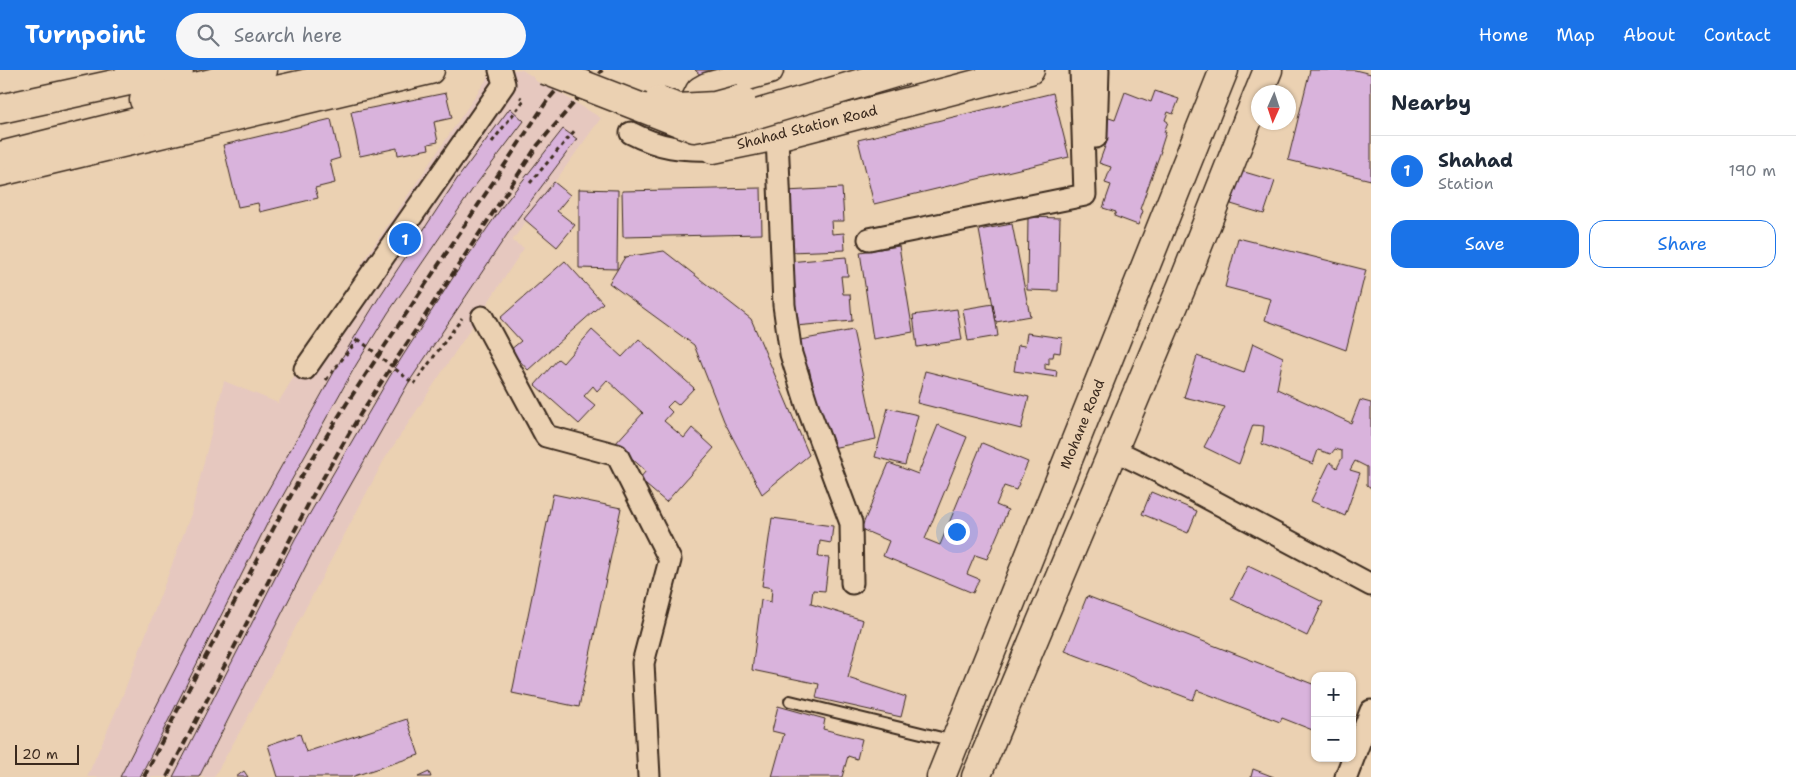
<!DOCTYPE html>
<html lang="en">
<head>
<meta charset="utf-8">
<style>
  :root { --surface:#fff; --page:#f6f6f7; --text:#1f2937; --muted:#747a83; --line:#e0e1e3; --accent:#1a73e8 }
  body { margin:0; font-family:"Shantell Sans",sans-serif; background:var(--page); color:var(--text) }
  .controls { position:absolute; right:15px; bottom:15px; display:grid; overflow:hidden; border-radius:10px; box-shadow:0 1px 4px #0004 }
  .controls button { width:45px; height:45px; display:grid; place-items:center; padding:0; border:0; border-bottom:1px solid var(--line); background:var(--surface); color:var(--text); font:25px sans-serif }
  .compass { position:absolute; left:1251px; top:15px; width:45px; height:45px; border-radius:50%; background:var(--surface); box-shadow:0 1px 4px #0004; rotate:183deg }
  .scale { position:absolute; left:15px; bottom:12px; width:64px; box-sizing:border-box; padding-left:5px; border:2px solid #3b2a1e; border-top:0; font-size:14px; line-height:18px; white-space:nowrap; color:#3b2a1e; -webkit-text-stroke:4px #ebd1b2; paint-order:stroke }
  .you { position:absolute; left:956px; top:461px; width:18px; height:18px; margin:-12px; border:4px solid #fff; border-radius:50%; background:#1a73e8; box-shadow:0 0 0 8px #1a73e833 }
  .badge { display:grid; place-items:center; width:32px; height:32px; border-radius:50%; background:var(--accent); color:#fff; font-size:16px; font-weight:700 }
  .pin { position:absolute; translate:-50% -50%; border:2px solid #fff; box-shadow:0 1px 5px #0006 }
  .list { margin:0; padding:0; list-style:none }
  h2 { display:flex; justify-content:space-between; align-items:center; height:65px; margin:0; padding:0 20px; font-size:21px }
  h2 small { font-size:16px; font-weight:400; color:var(--muted) }
  .list li { display:grid; grid-template-columns:32px 1fr auto; gap:15px; align-items:center; box-sizing:border-box; height:70px; padding:0 20px; border-top:1px solid var(--line) }
  .list b { display:block; font-size:19px; white-space:nowrap }
  .list p { margin:0; font-size:16px; white-space:nowrap; color:var(--muted) }
  .list em { font-size:16px; font-style:normal; color:var(--muted) }
  .actions { display:flex; gap:10px; padding:15px 20px }
  .actions a { flex:1; padding:11px 0; border:1px solid var(--accent); border-radius:15px; text-align:center; font-size:18px; color:var(--accent) }
  .actions .main { background:var(--accent); color:#fff }
  .icon { flex:none; width:28px; height:28px; fill:none; stroke:currentColor; stroke-width:2; stroke-linecap:round; stroke-linejoin:round }
  .map { position:relative; flex:none; width:1371px; height:707px; overflow:hidden }
  header { display:flex; align-items:center; gap:30px; box-sizing:border-box; height:70px; padding:0 25px; background:var(--accent); color:#fff }
  header strong { font-size:24px }
  nav { display:flex; gap:28px; margin-inline-start:auto; font-size:18px }
  .search { width:350px; height:45px; background:var(--page); display:flex; align-items:center; gap:12px; box-sizing:border-box; padding:0 18px; border-radius:28px; color:var(--muted); font-size:19px }
  main { display:flex }
  aside { flex:1; background:var(--surface) }
  .map>svg:first-child { display:block }
  .built { fill:#e6c8bf }
  .building { fill:#d9b3dc; stroke:#3b2a1e }
  .lines { fill:none; stroke-linecap:round; stroke-linejoin:round }
  .service-casing { stroke:#3b2a1e; stroke-width:14 }
  .minor-casing { stroke:#3b2a1e; stroke-width:25 }
  .secondary-casing { stroke:#3b2a1e; stroke-width:31 }
  .primary-casing { stroke:#3b2a1e; stroke-width:31 }
  .trunk-casing { stroke:#3b2a1e; stroke-width:31 }
  .path { stroke:#3b2a1e; stroke-width:3; stroke-dasharray:4 4; stroke-linecap:butt }
  .service { stroke:#ebd1b2; stroke-width:10 }
  .minor { stroke:#ebd1b2; stroke-width:21 }
  .secondary { stroke:#ebd1b2; stroke-width:28 }
  .primary { stroke:#ebd1b2; stroke-width:28 }
  .trunk { stroke:#ebd1b2; stroke-width:28 }
  .rail { stroke:#3b2a1e; stroke-width:4; stroke-dasharray:8 4; stroke-linecap:butt }
  .trunk-bridge-casing { stroke:#3b2a1e; stroke-width:31; stroke-linecap:butt }
  .path-bridge { stroke:#3b2a1e; stroke-width:3; stroke-dasharray:4 4; stroke-linecap:butt }
  .trunk-bridge { stroke:#ebd1b2; stroke-width:28 }
  .labels { text-anchor:middle; stroke-width:5; stroke-linejoin:round; paint-order:stroke }
  .street-label { font-size:14px; fill:#3b2a1e; stroke:#ebd1b2 }
</style>
</head>
<body>
<header>
<strong>Turnpoint</strong>
<div class="search"><svg class="icon" aria-label="search" viewBox="0 0 24 24"><circle cx="10" cy="10" r="6"/><path d="M15 15l6 6"/></svg>Search here</div>
<nav><a>Home</a><a>Map</a><a>About</a><a>Contact</a></nav>
</header>
<main>
<div class="map">
<svg width="1371" height="707" viewBox="0 0 1371 707">
  <rect width="100%" height="100%" fill="#ebd1b2"/>
  <filter id="ink" filterUnits="userSpaceOnUse"><feTurbulence type="fractalNoise" baseFrequency=".02" numOctaves="2"/><feDisplacementMap in="SourceGraphic" scale="10" xChannelSelector="R" yChannelSelector="G"/><feConvolveMatrix kernelMatrix="1 2 1 2 8 2 1 2 1" color-interpolation-filters="sRGB"/></filter>
  <g filter="url(#ink)">
    <path class="built" d="M493 0H522L601 48 512 171 524 178 384 390 247 649 214 707H87L122 627 191 444 224 311 278 333 368 184Z"/>
    <path class="building" d="M695 0H712L705 9Z
      M1310 0H1355L1371 4V110L1288 90Z
      M1155 21 1179 29 1173 44 1168 42 1165 50 1168 52 1164 62H1166L1160 81H1161L1140 139 1143 141 1138 155 1114 146 1116 142 1103 138 1111 115 1105 113 1111 97 1099 93 1107 71 1098 69 1106 47 1115 50 1125 22 1151 32Z
      M446 23 452 48 434 52 438 72 428 74 429 79 398 85 397 78 360 86 351 42Z
      M1053 23 1069 87 874 134 858 70Z
      M510 38 524 51 472 120 388 243 356 295 267 454 140 707H120L254 445 343 286 378 229 457 109Z
      M331 49 340 88 330 91 335 113 315 118 318 128 260 142 258 133 238 137 223 75Z
      M563 59 577 69 518 148 409 312 315 478 199 707H173L295 469 390 306 452 209 502 137Z
      M1241 101 1275 111 1264 144 1231 134Z
      M554 112 570 125 557 141 575 155 557 177 524 149Z
      M761 118 762 164 623 167 622 121Z
      M842 118 844 151H831L832 164 844 163 845 180 789 182 786 121Z
      M579 119 618 120 617 199 579 198Z
      M1028 147 1060 148 1058 221 1027 220Z
      M1012 154 1030 246 996 252 979 160Z
      M1238 168 1366 200 1346 280 1265 250 1271 229 1225 217Z
      M899 176 913 262 873 269 860 182Z
      M664 181 751 249 809 385 762 424 724 351 694 275 609 213 625 187Z
      M846 187 848 206H841L843 224H850L852 251 795 256 792 228 796 227 794 208H790L788 192Z
      M565 191 603 233 528 300 510 280 521 271 500 248Z
      M993 234 998 266 968 271 963 239Z
      M957 239 962 270 917 277 913 245Z
      M592 260 622 287 639 269 694 318 678 335 673 331 667 337 672 342 664 351 684 368 692 358 714 378 666 432 639 409 646 401 615 374 643 343 607 310 597 321 593 316 584 326 596 336 579 354 535 315 558 289 563 293Z
      M853 260 876 369 827 379 809 298 801 299 795 271Z
      M1027 263 1062 268 1060 283 1054 282 1053 287H1049V294L1045 293V299L1057 301 1056 307 1014 301 1018 275 1025 276Z
      M1253 273 1283 287 1277 319 1351 353 1360 330 1371 333V418L1367 415V397L1355 391 1350 400 1360 403 1345 446 1311 431 1330 392 1337 398 1342 388V381L1335 379 1331 384 1318 380 1313 394 1262 374 1264 356 1253 355 1239 394 1204 377 1225 337 1184 327 1197 286 1244 303Z
      M925 301 1029 327 1021 359 917 333Z
      M888 338 918 345 905 395 875 387Z
      M938 355 967 367 925 469 940 475 982 373 1028 392 1016 420 1004 416 996 435 1008 440 987 489 975 485 967 504 979 509 973 523 883 486 889 471 861 459 889 393 918 404Z
      M1151 422 1197 441 1188 463 1142 444Z
      M553 424 621 438 579 637 512 623Z
      M772 448 833 456 831 473 820 471 818 487 829 488 825 521 813 520 811 534 863 550 848 608 906 627 901 647 816 628 819 614 752 600 761 530 771 532 772 518 762 516Z
      M1248 496 1323 532 1307 566 1231 529Z
      M1087 526 1315 615V661L1282 648 1280 652 1197 620 1193 630 1065 581Z
      M778 636 825 649 823 659 862 669 857 689 848 686 842 707H772L784 664 772 661Z
      M407 649 419 685 351 707H278L268 675 300 664 306 682Z
      M1253 699 1274 707H1251Z
      M244 701 248 707H236Z
      M429 702 431 707H418Z"/>
    <g class="lines">
      <defs>
        <path id="service" d="M790 631 954 671"/>
        <path id="minor" d="M631 63C660 78 681 80 713 79
          M777 66 784 235 791 284 808 338 851 453 852 513
          M1096 67 1098 0
          M869 169 1085 125 1081 0
          M482 247 546 366 617 385 670 490 643 593 649 707
          M305 299 504 14 500 0
          M1114 380 1157 401 1371 515
          M1346 707 1371 641"/>
        <path id="secondary" d="M0 39 179 0
          M0 102 430 0"/>
        <path id="primary" d="M769 0 707 17 700 21 696 29 713 79 777 66 1030 0
          M1259 22 1268 0
          M941 707 1224 0
          M976 707 1182 216 1258 24"/>
        <path id="trunk" d="M144 30 263 0
          M0 86 167 44 368 0"/>
      </defs>
      <use href="#service" class="service-casing"/>
      <use href="#minor" class="minor-casing"/>
      <use href="#secondary" class="secondary-casing"/>
      <use href="#primary" class="primary-casing"/>
      <use href="#trunk" class="trunk-casing"/>
      <path class="path" d="M492 72 524 30 520 27
        M530 113 576 59
        M326 310 358 269
        M414 314 462 248"/>
      <use href="#service" class="service"/>
      <use href="#minor" class="minor"/>
      <use href="#secondary" class="secondary"/>
      <use href="#primary" class="primary"/>
      <use href="#trunk" class="trunk"/>
      <path class="rail" d="M144 707 177 641 298 412 347 333 547 31 574 0
        M167 707 312 427 361 343 537 76 602 0"/>
      <defs>
        <path id="trunk-bridge" d="M545 0 694 58 733 51 905 0
          M659 31 678 38 715 36 741 29"/>
      </defs>
      <use href="#trunk-bridge" class="trunk-bridge-casing"/>
      <path class="path-bridge" d="M358 269 414 314"/>
      <use href="#trunk-bridge" class="trunk-bridge"/>
    </g>
  </g>
  <g class="labels">
    <g class="street-label">
      <text transform="translate(807 57) rotate(-14)" y="5">Shahad Station Road</text>
      <text transform="translate(1082 354) rotate(-68)" y="5">Mohane Road</text>
    </g>
  </g>
</svg>
<div class="controls">
<button>+</button>
<button>−</button>
</div>
<svg class="compass" viewBox="-18 -18 36 36"><path d="M0-13l5 13h-10z" fill="#e53935"/><path d="M0 13l5-13h-10z" fill="#747a83"/></svg>
<div class="scale">20 m</div>
<div class="you"></div>
<div class="pin badge" style="left:405px;top:169px">1</div>
</div>
<aside>
<h2>Nearby<small></small></h2>
<ul class="list">
<li><span class="badge">1</span><div><b>Shahad</b><p>Station</p></div><em>190 m</em></li>
</ul>
<div class="actions"><a class="main">Save</a><a>Share</a></div>
</aside>
</main>
</body>
</html>
